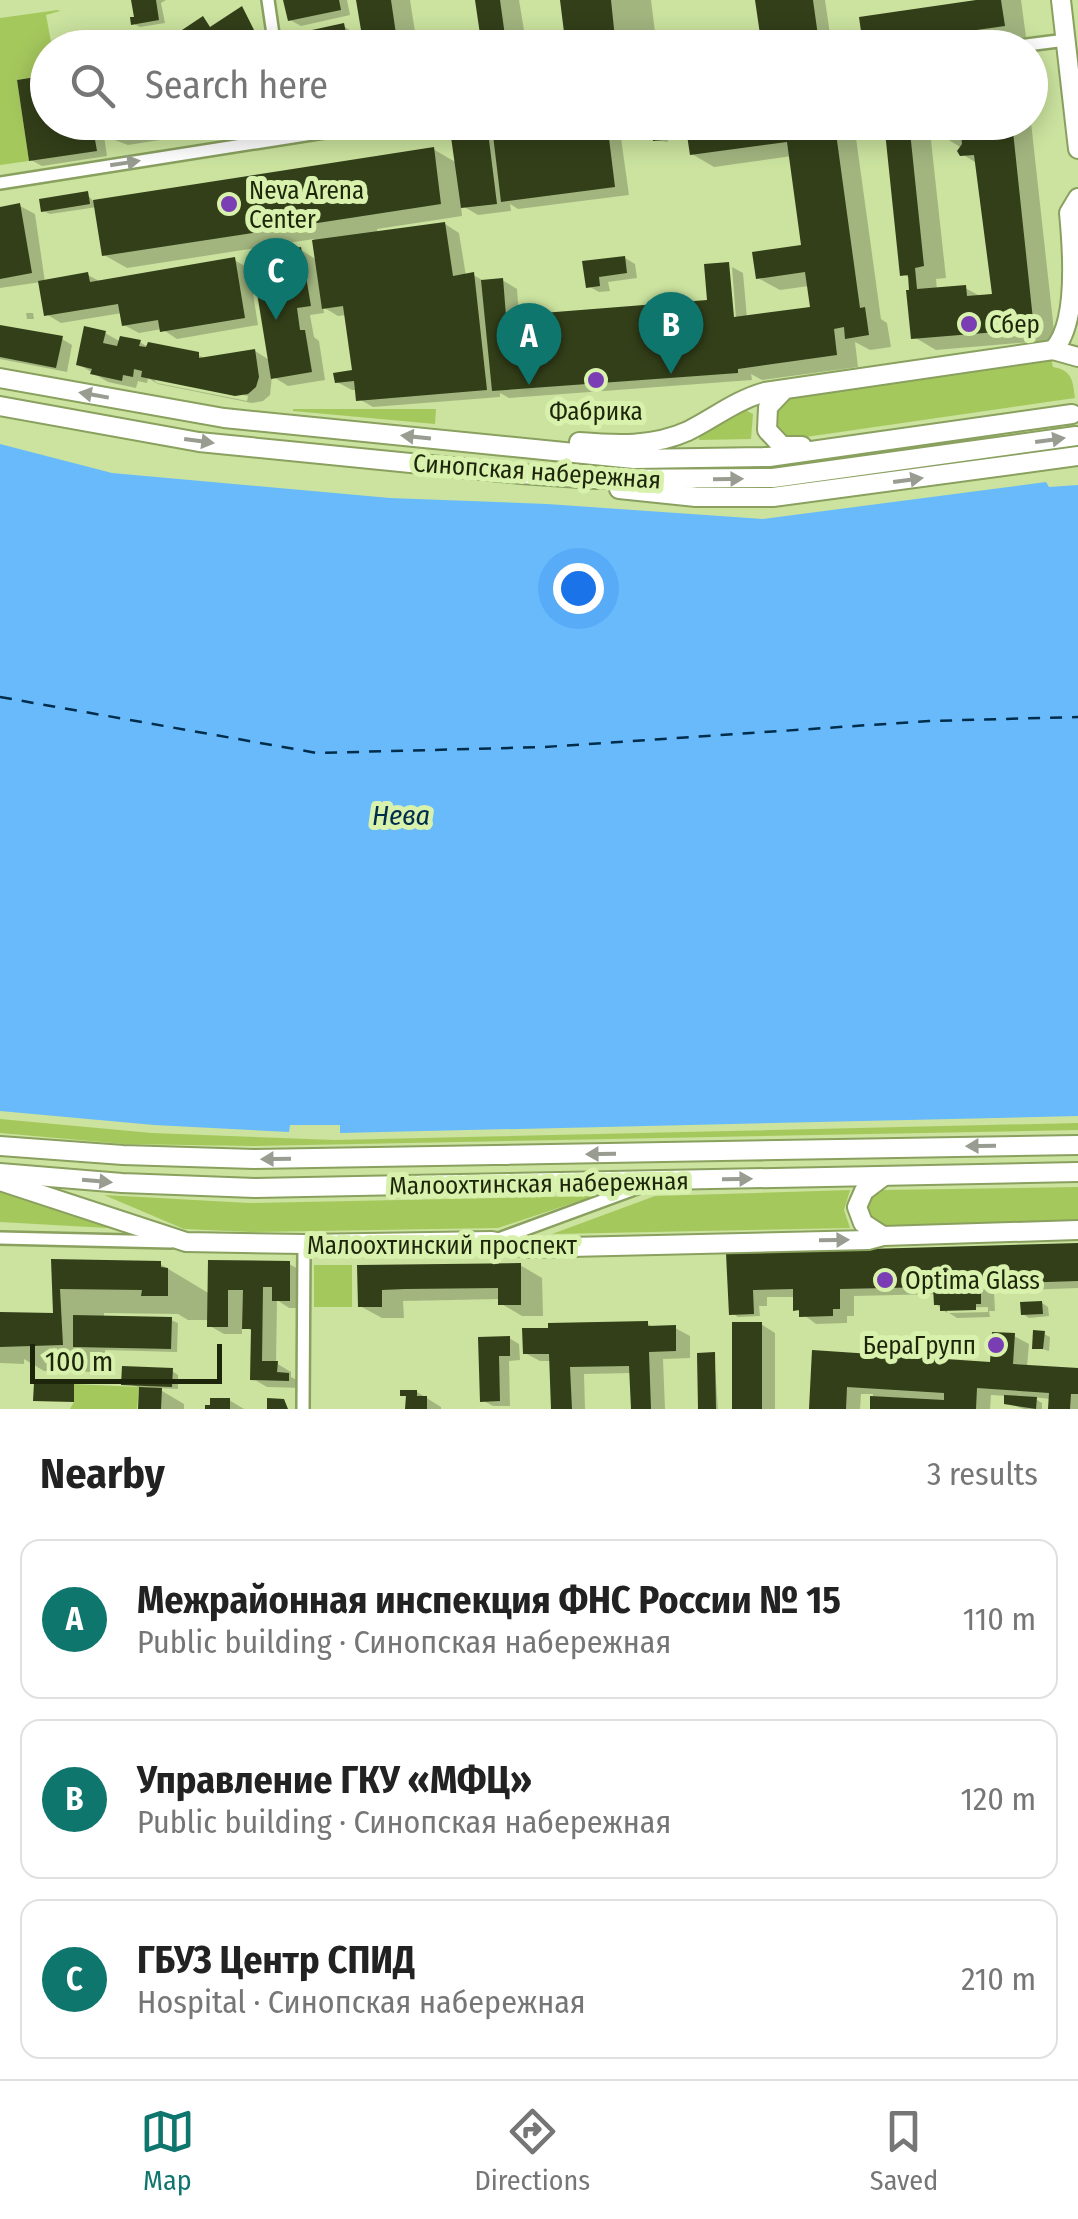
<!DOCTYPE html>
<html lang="en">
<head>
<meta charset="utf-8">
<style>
  :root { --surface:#fff; --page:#f2f2f2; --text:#222; --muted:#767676; --line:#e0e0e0; --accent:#0f766e }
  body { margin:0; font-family:"Fira Sans Condensed",sans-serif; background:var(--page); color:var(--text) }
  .scale { position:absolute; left:30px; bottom:25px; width:192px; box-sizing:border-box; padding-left:10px; border:5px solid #1d250a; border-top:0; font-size:28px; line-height:35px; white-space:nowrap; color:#1d250a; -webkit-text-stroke:8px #d8f1ac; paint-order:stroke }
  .you { position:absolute; left:578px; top:588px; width:35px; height:35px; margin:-25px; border:8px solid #fff; border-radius:50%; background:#1a73e8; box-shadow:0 0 0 15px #1a73e833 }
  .badge { display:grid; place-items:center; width:65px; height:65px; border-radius:50%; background:var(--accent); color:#fff; font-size:32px; font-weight:700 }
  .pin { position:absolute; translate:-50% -82px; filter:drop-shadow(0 2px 5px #0008) }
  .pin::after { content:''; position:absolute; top:52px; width:35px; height:30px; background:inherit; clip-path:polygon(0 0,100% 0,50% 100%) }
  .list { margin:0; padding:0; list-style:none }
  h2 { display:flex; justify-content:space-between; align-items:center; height:130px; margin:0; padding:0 40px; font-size:42px }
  h2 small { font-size:32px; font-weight:400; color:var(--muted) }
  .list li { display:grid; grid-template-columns:65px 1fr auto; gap:30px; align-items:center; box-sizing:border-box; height:160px; margin:0 20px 20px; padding:0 20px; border:2px solid var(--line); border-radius:20px }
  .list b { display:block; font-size:38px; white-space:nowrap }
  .list p { margin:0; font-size:32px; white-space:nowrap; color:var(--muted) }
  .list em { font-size:32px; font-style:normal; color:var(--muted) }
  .icon { flex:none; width:55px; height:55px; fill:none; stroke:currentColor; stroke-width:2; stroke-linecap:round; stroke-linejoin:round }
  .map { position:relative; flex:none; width:1078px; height:1409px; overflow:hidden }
  .search { position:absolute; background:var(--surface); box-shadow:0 5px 25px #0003; left:30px; right:30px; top:30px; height:110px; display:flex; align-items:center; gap:25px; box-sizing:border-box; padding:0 35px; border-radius:55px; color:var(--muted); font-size:38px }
  .sheet { height:670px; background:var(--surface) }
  nav { display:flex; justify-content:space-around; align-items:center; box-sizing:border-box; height:140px; border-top:2px solid var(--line); background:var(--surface); font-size:28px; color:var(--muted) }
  nav a { display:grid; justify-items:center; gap:5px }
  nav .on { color:var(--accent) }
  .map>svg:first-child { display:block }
  .green { fill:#a5c85d }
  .water { fill:#68bafb }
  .shadow { fill:#0003; fill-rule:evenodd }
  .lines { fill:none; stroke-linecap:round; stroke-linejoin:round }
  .ferry { stroke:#002d4c; stroke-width:2.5; stroke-dasharray:12 10; stroke-linecap:butt }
  .building { fill:#333f19 }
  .street-casing { stroke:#89a05f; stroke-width:16 }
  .secondary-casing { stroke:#89a05f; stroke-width:22 }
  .primary-casing { stroke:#89a05f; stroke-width:22 }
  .street { stroke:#fff; stroke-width:11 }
  .secondary { stroke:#fff; stroke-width:18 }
  .primary { stroke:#fff; stroke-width:18 }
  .oneway { fill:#999d91 }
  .poi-dot { fill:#7a3db3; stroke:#d8f1ac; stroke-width:4 }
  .labels { text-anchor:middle; stroke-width:10; stroke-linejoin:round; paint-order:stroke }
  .poi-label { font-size:25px; fill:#1d250a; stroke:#d8f1ac; text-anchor:start }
  .street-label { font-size:25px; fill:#1d250a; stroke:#d8f1ac }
  .water-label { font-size:28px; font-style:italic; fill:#002d4c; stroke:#d8f1ac }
</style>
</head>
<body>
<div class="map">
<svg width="1078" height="1409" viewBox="0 0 1078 1409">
  <rect width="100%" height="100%" fill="#cbe39f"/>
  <path class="green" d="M58 10 60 11 46 15 52 47 48 48 47 75 17 80 29 161 0 165V18Z
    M1051 358 1053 367C1072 370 1073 381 1075 398L799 438 784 435 776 424 777 409 788 397Z
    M293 409H436L435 424 293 411Z
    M745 410 753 414 751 439 699 440 700 436Z
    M0 1119 152 1133 335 1140 1078 1123V1130L252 1146 124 1144 0 1133Z
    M1078 1187V1220L882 1226 871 1222 864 1206 866 1201 881 1190Z
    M850 1190 844 1210 850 1228 552 1234 655 1196Z
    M0 1191 13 1194 125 1229 0 1222Z
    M104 1195 249 1203 594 1196 498 1228 251 1232 184 1229Z
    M314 1265H352V1307H314Z
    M74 1384 139 1387 137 1409H70L74 1402Z"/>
  <path class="water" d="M0 444 112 473 390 498 547 504 763 519 1046 482 1049 487 1078 485V1116L340 1133V1125H290L289 1132 154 1125 0 1111Z"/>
  <path class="shadow" d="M133 0H166L161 3 165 23 140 27 134 24 137 19Z
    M286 0H347L350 15 301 26 290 20Z
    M359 0H410L416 38 432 47 366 48Z
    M478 0H519L526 42 542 40 555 48H485Z
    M562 0H651L657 48H568Z
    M758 0H825L832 48H765Z
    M978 0H1021L1026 37 954 48H871L865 44Z
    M343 26 358 35 361 48H294Z
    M115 39 118 48H107V40Z
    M1030 113 1055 340 936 350 914 337 911 279 903 274 886 122H929L946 278 936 279 937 290 965 288 982 297 995 296 978 164 962 154V148L942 136 940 122H1030Z
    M48 122H94L95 129 121 122H274L128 145 104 136 107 156 42 166 31 160Z
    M652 122H665L668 142 655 140Z
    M688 122H845L860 131 861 137 856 138 881 319 887 323 891 347 870 350 855 342 858 367 762 380 751 374 752 380 509 398 500 393V397L373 407 359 399 357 390H352L337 382 355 372 346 315 338 316 323 307 324 313 310 315 314 337 319 341 325 380 288 386 272 376 270 395 263 401 252 403 158 384 148 378 147 383 138 381 136 388 108 382 78 364 105 333 121 342H140L149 348 198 355 206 359 255 351 271 361 301 250 317 260 314 239 127 268 104 255 97 207 50 214 43 211 87 194 94 202 433 149 457 163 487 135 493 138 606 123 620 131 629 195 518 209 510 204 511 211 478 215 461 205 462 216 377 229 378 234 445 224 459 233 466 276 473 275 486 282 502 280 517 289 519 317 736 319 732 267 743 273 747 318 813 309 809 286 780 290 758 278 804 247 792 156 714 167 692 154ZM151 376 248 396 247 401 157 383Z
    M20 206 35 214 45 282 88 275 101 282 234 260 249 268 258 325 177 339 162 329 139 333 124 325 122 313 61 323 46 314 41 282 0 288V209Z
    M625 258 635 264 637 278 608 282 610 291 599 292 588 286 585 264Z
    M26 313H33L34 319H27Z
    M0 327 62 339 72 345 67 372 0 359Z
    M1078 1246V1288L994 1291 995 1311H989L990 1317 957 1318 949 1313 988 1312V1307L947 1308V1313L936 1304V1294L854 1296V1316H847V1323L816 1324 796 1309 795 1297H767V1306H759L760 1316 738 1317 732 1313 728 1256Z
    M53 1262 160 1264 210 1294 289 1264 304 1272 303 1308H289L277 1300 276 1363 291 1372V1377L303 1383V1388L267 1387 253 1379 254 1332 242 1325V1334H224L210 1326V1320H188L178 1314 104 1313V1318L171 1320 178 1323 177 1352 105 1350 106 1369H98V1372L44 1371 24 1359V1364L0 1363V1315L56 1316Z
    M520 1265 542 1278 543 1316H522L500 1303V1299L403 1301 404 1318H382L360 1306V1268Z
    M1042 1303 1048 1307 1049 1316 1029 1318 1023 1314Z
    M648 1324 655 1328H675L690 1336V1358L663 1359 665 1409H634L632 1373 584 1374 585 1409H553L551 1361H540L525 1353Z
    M761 1324 775 1333V1409H735Z
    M1044 1334 1050 1337 1049 1351 1035 1347Z
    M1014 1336 1029 1344 1027 1367 1078 1370V1409H1050L1051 1399 1032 1397 1042 1403V1409H1024L1006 1403 1007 1396 991 1395 990 1409H872L873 1394H861L860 1409H811L815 1353 992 1365Z
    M509 1338 519 1344 520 1360 509 1361 510 1406H493L482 1400 480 1339Z
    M714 1355 718 1409H700Z
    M172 1371 178 1375V1389L157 1388 184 1404V1409H141L142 1388 124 1383Z
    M417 1392 441 1407V1409H408V1398L402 1394Z
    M229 1400 244 1409H208Z"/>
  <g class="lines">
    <path class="ferry" d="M0 697 317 753 544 747 929 721 1078 717"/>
  </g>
  <path class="building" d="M131 0H156L159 20 131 25 130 17H134Z
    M283 0H339L341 10 288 21Z
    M356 0H391L396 34 410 32 412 48H364Z
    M475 0H500L506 43 542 37 544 48H482Z
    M560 0H611L616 48H566Z
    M755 0H813L819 43 762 48Z
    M976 0H1001L1005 26 863 46 859 17Z
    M242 6 263 48H155L203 16 210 27Z
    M344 23 349 48H291L289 35Z
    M48 75V122H85L86 128 119 122 198 125 111 138 110 131 94 134 97 151 29 161 17 80Z
    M589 122H607L615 187 501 202 493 135Z
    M650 122H660L663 140 653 141Z
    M685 122H843L835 126 860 308 865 307 869 335 845 339 844 327 834 329 837 355 738 369V373L492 391 481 280 503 278 506 316 707 300 704 264 729 262 734 317 810 307 805 272 756 279 752 252 801 245 787 142 690 155Z
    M884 122H909L924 266 915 268 917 289 966 285 967 296 992 294 974 155 960 156 957 151 962 144 961 135 940 138 938 122H1012L1034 329 911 339 906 290H909L908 275 900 276Z
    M488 132 497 204 461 208 451 137Z
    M434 147 441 204 102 256 93 200Z
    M88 191 90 204 41 212 39 199Z
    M20 203 32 273 0 279V207Z
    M445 222 453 276 474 272 487 390 356 401 354 381 335 383 333 373 352 370 343 306 322 309 312 240Z
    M301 247 311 306 297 308 300 330H305L312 372 271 379 251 256Z
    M625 256 627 273 599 277 600 286 586 288 582 261Z
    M235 257 245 318 160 332 158 320 122 326 118 304 44 316 38 281 88 272 90 282Z
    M0 325 63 336 56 368 0 357Z
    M84 326 106 331 103 343 117 346 120 336 141 340 139 346 146 347 148 342 199 352V358L255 349 259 377 256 387 248 394 235 396 141 377 142 371 134 369 133 377 123 375 122 381 90 374 92 369 76 365Z
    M1078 1243V1281L981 1284V1304H976V1310L940 1311V1305H934L933 1287 840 1289V1309H833V1316L799 1317V1310L793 1311V1289L753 1290 754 1314 729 1315 726 1253Z
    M51 1259 161 1261V1267L168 1268V1296H141L142 1290 60 1289 63 1345 0 1347V1312L53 1313Z
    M208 1260 290 1261V1301H272V1287H263L262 1361H278L277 1372 289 1373V1381L250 1380 251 1329H242L243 1290H228V1327H207Z
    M521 1263V1305H498V1288L405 1289 382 1290V1307H358L357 1265Z
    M1042 1301 1043 1314 1021 1315 1020 1302Z
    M73 1315 172 1317 171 1349 73 1347Z
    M648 1321V1326L676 1325V1351L649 1352 651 1409H631L629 1366 570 1367 572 1409H551L549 1354H523L522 1328H548V1323Z
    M732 1322H762V1409H732Z
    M1033 1330 1045 1331 1043 1349H1032Z
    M992 1332 1015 1333 1013 1364 1078 1368V1394H1071L1070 1409H1048L1049 1393 977 1388 976 1409H870V1396L944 1400V1393L847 1387 846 1409H809L812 1350 990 1362Z
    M510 1336V1356H499L500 1401 480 1402 478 1337Z
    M715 1352 716 1409H698L697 1353Z
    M122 1366 173 1368 172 1387 121 1385Z
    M34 1383 74 1384V1402L33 1401Z
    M139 1387 162 1388 161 1409H138Z
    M400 1390H417V1396H427V1409H405L406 1396H400Z
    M1004 1395 1037 1397 1036 1409 1004 1404Z
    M210 1398H230V1409H205V1405H210Z
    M267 1398 284 1399 288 1409H267Z"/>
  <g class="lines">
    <defs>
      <path id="street" d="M268 0 275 48
        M1003 48 1066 40
        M0 183 388 122
        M0 1238 171 1242
        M496 1240 648 1184
        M303 1409 304 1244"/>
      <path id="secondary" d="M1061 0 1078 149
        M1053 350C1078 324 1073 254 1069 213L1078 198
        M0 378 224 418 634 459 769 457 1072 414
        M785 389 768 407 767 430 782 446H802
        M0 406 199 442 521 474 595 479 773 478 1076 436
        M579 442C616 445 653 447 688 431 714 418 736 400 765 392L1053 350 1078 357
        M619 489 696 497H773L1078 456
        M884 1176 864 1191 857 1207 863 1223 883 1236 1078 1230
        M0 1181 186 1242 304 1244 492 1241 527 1248 868 1240 883 1236"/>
      <path id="primary" d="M0 1146 123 1155 254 1159 1078 1145
        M0 1173 122 1183 255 1188 1078 1172"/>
    </defs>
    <use href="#street" class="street-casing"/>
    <use href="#secondary" class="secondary-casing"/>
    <use href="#primary" class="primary-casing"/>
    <use href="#street" class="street"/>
    <use href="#secondary" class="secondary"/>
    <use href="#primary" class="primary"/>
  </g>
  <defs><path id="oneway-solid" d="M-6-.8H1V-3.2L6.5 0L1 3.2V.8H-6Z" transform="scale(2.5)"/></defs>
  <g class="oneway">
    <use href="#oneway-solid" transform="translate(125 163) rotate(-9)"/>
    <use href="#oneway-solid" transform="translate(94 395) rotate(-170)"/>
    <use href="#oneway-solid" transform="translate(416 437) rotate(-174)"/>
    <use href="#oneway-solid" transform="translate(1050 440) rotate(-8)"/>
    <use href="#oneway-solid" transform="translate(199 441) rotate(8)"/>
    <use href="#oneway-solid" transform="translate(728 479) rotate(-1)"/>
    <use href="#oneway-solid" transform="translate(908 480) rotate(-8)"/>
    <use href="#oneway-solid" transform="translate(981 1146) rotate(179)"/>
    <use href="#oneway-solid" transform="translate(601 1154) rotate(179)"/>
    <use href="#oneway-solid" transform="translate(276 1159) rotate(179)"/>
    <use href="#oneway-solid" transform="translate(737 1179) rotate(-1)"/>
    <use href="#oneway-solid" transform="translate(97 1181) rotate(5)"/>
    <use href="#oneway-solid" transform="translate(834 1240) rotate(-1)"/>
  </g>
  <g class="poi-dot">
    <circle cx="229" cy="204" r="10"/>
    <circle cx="969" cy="324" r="10"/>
    <circle cx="596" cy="380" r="10"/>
    <circle cx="885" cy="1280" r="10"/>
    <circle cx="996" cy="1345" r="10"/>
  </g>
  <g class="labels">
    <g class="poi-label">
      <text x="249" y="199">Neva Arena<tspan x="249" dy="29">Center</tspan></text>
      <text x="989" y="333">Сбер</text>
      <text x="596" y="420" text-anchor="middle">Фабрика</text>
      <text x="905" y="1289">Optima Glass</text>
      <text x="976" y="1354" text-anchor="end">БераГрупп</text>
    </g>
    <g class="street-label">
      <text transform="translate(537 471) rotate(4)" y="9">Синопская набережная</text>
      <text transform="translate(539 1183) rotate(-1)" y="9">Малоохтинская набережная</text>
      <text x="442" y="1254">Малоохтинский проспект</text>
    </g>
    <g class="water-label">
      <text x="401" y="825">Нева</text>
    </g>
  </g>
</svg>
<div class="scale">100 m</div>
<div class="you"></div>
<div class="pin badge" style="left:529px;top:385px">A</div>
<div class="pin badge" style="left:671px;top:374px">B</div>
<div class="pin badge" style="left:276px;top:320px">C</div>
<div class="search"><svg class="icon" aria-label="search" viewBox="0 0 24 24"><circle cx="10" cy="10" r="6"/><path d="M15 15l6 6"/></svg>Search here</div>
</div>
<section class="sheet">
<h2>Nearby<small>3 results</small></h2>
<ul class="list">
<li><span class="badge">A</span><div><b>Межрайонная инспекция ФНС России № 15</b><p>Public building · Синопская набережная</p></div><em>110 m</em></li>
<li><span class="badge">B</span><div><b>Управление ГКУ «МФЦ»</b><p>Public building · Синопская набережная</p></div><em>120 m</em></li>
<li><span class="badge">C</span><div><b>ГБУЗ Центр СПИД</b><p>Hospital · Синопская набережная</p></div><em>210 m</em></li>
</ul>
</section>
<nav>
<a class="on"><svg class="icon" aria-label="map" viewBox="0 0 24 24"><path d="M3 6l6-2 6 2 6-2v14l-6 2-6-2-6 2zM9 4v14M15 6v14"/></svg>Map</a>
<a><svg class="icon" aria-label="directions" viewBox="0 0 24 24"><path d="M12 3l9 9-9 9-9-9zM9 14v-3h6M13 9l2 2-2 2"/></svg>Directions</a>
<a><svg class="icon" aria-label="saved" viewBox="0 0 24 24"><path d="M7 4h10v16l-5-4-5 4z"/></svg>Saved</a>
</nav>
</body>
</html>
